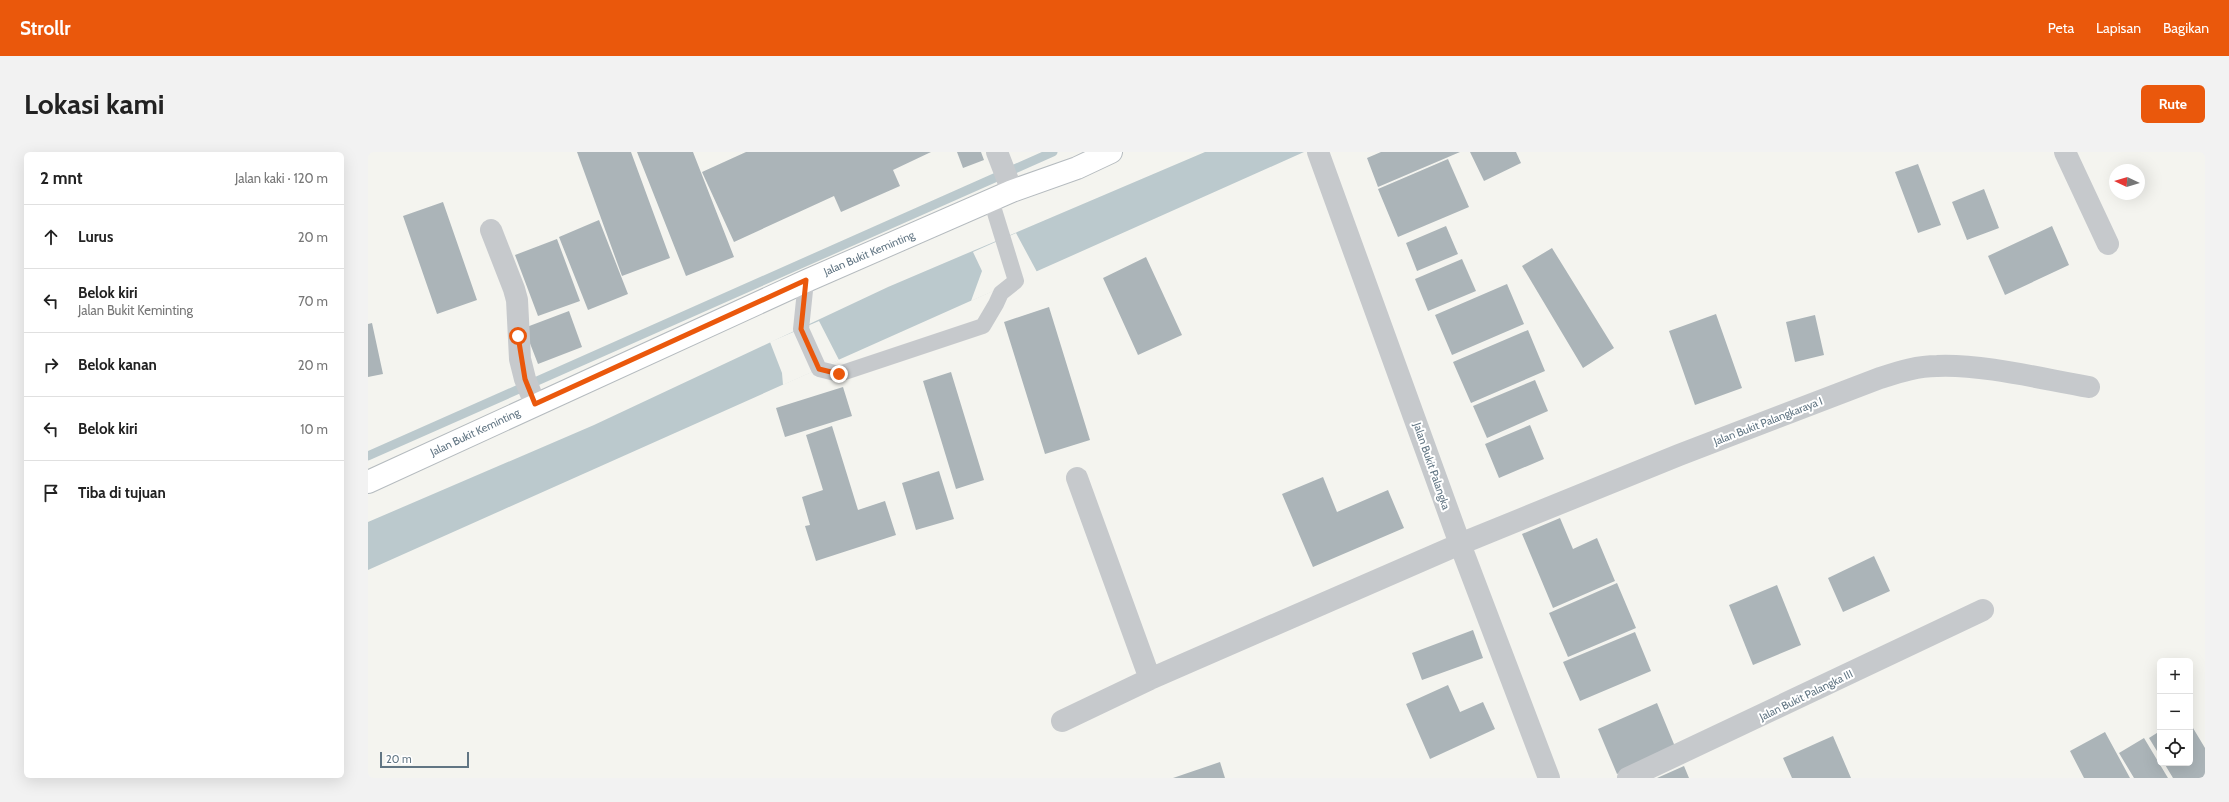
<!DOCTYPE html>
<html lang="id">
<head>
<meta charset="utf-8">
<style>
  :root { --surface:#fff; --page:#f2f2f2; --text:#222; --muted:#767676; --line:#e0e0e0; --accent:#ea580c }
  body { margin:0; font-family:Cabin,sans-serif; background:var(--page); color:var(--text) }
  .controls { position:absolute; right:12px; bottom:12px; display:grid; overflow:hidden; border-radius:6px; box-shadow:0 4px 16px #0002 }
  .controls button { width:36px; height:36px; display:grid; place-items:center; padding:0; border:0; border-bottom:1px solid var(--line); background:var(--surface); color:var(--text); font:20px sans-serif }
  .compass { position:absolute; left:1741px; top:12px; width:36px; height:36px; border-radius:50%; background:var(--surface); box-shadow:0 4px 16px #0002; rotate:274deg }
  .scale { position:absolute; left:12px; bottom:10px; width:89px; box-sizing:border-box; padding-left:4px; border:2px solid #617583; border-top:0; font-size:11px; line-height:14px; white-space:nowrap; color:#617583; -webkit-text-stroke:3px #fff; paint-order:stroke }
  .stop { position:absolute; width:12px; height:12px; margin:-9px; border:3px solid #ea580c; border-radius:50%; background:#fff }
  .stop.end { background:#ea580c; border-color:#fff; box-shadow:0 1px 4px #0008 }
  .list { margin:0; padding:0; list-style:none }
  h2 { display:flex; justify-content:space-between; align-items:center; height:52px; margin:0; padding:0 16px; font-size:17px }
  h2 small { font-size:13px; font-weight:400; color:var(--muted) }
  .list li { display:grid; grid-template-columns:26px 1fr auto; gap:12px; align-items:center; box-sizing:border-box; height:64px; padding:0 16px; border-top:1px solid var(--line) }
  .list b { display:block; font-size:15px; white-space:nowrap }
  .list p { margin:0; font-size:13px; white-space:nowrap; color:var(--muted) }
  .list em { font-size:13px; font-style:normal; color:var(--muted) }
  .icon { flex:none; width:22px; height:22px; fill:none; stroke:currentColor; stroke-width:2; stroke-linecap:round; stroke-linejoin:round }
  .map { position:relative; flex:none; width:1837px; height:626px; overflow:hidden; border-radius:6px }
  header { display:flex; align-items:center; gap:24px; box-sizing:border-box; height:56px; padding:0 20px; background:var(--accent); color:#fff }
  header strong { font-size:19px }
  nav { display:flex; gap:22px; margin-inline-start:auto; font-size:14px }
  .intro { display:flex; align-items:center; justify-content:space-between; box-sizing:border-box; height:96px; padding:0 24px }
  h1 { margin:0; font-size:28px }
  .button { padding:10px 18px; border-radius:6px; background:var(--accent); color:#fff; font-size:14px; font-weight:700 }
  main { display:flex; gap:24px; padding:0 24px }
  aside { flex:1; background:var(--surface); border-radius:6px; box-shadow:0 4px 16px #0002 }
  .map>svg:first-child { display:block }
  .water { fill:#bbc9cd }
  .pier { fill:#f4f4ef }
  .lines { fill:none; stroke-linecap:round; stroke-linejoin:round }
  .stream { stroke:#bbc9cd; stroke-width:9 }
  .building { fill:#abb4b8 }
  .secondary-casing { stroke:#b5bbbf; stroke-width:24 }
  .service { stroke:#c6c9cc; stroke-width:16 }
  .minor { stroke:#c6c9cc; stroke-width:22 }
  .secondary { stroke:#fff; stroke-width:22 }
  .route { stroke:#ea580c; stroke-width:5 }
  .labels { text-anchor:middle; stroke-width:4; stroke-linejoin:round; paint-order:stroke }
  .street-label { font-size:11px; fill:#617583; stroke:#fff }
</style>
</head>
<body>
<header>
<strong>Strollr</strong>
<nav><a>Peta</a><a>Lapisan</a><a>Bagikan</a></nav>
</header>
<div class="intro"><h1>Lokasi kami</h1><a class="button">Rute</a></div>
<main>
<aside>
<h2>2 mnt<small>Jalan kaki · 120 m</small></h2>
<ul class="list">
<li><svg class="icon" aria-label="ahead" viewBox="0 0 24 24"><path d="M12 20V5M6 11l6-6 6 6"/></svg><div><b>Lurus</b></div><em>20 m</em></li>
<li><svg class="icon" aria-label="left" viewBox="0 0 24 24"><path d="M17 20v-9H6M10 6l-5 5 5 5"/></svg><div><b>Belok kiri</b><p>Jalan Bukit Keminting</p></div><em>70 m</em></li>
<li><svg class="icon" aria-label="right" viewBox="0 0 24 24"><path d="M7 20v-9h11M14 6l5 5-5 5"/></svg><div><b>Belok kanan</b></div><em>20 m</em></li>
<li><svg class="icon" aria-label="left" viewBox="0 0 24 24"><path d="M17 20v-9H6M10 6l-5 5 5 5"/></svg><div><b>Belok kiri</b></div><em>10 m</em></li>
<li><svg class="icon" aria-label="arrive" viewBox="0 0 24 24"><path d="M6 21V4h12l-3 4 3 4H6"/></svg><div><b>Tiba di tujuan</b></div></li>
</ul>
</aside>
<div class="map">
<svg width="1837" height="626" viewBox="0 0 1837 626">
  <rect width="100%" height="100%" fill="#f4f4ef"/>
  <path class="water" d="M837 0H936L0 418V370L226 273 520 135Z"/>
  <path class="pier" d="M648 81 669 120 603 149 614 119 605 100Z
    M451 169 471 208 415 233 414 221 402 190Z"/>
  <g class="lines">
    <path class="stream" d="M0 304 685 0"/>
  </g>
  <path class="building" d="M209 0H263L302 106 254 124Z
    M269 0H325L366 105 318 124Z
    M378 0H563L525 18 532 34 473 60 466 44 366 90 334 20Z
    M589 0H613L616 8 595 16Z
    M1013 0H1092L1010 35 999 6Z
    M1102 0H1148L1153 11 1116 29Z
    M1080 7 1101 55 1030 85 1010 37Z
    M1550 12 1573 73 1550 81 1527 20Z
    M1616 37 1631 76 1599 88 1584 50Z
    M75 50 109 148 69 162 35 64Z
    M231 68 260 142 220 158 191 85Z
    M1078 74 1090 102 1049 119 1038 91Z
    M1684 74 1701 113 1637 143 1620 104Z
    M189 87 212 149 170 164 147 103Z
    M1184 96 1246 196 1215 216 1154 114Z
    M778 105 814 183 770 203 735 126Z
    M1094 107 1108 139 1060 159 1047 127Z
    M1139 132 1156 172 1084 203 1067 163Z
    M681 155 722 288 677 302 636 170Z
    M201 159 214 195 170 212 156 176Z
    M1348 162 1374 236 1327 253 1301 179Z
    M1447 163 1456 203 1427 210 1418 170Z
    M4 171 15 222 0 225V172Z
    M1160 178 1177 219 1103 251 1085 210Z
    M583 220 616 328 588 337 555 229Z
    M1167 228 1180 259 1119 286 1105 254Z
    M475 235 484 264 417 285 408 256Z
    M1162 273 1176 307 1131 326 1117 292Z
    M464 274 490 358 517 349 528 383 448 409 437 374 442 373 434 345 455 338 438 283Z
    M571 319 586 367 548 378 534 331Z
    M955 325 969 360 1020 338 1036 376 945 415 914 342Z
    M1192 366 1205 397 1229 386 1247 429 1185 456 1154 382Z
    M1506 404 1522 439 1475 460 1460 426Z
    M1249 431 1268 476 1200 505 1181 461Z
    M1409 433 1433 493 1385 513 1361 453Z
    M1105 478 1115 506 1054 528 1044 501Z
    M1267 480 1283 519 1212 549 1195 510Z
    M1080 533 1092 560 1115 550 1127 577 1062 607 1038 552Z
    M1289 551 1308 597 1249 622 1230 577Z
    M1822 571 1837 596V626H1805L1796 611H1822Z
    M1792 579V604L1781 586Z
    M1737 580 1762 626H1716L1702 599Z
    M1465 584 1483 626H1424L1415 606Z
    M1776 586 1800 626H1766L1751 601Z
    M852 610 857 626H805Z
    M1316 614 1321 626H1289Z"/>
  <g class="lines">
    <defs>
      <path id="secondary" d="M0 330 438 129 644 39 709 16 743 0"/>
    </defs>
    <use href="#secondary" class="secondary-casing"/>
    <path class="service" d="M438 129 433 177 451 217 471 222 615 174 628 152 633 141 648 129 623 48"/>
    <path class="minor" d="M629 0 644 39
      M950 0 1092 392 1181 626
      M1697 0 1740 92
      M123 78 146 137 149 148 152 207 157 227 167 252
      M709 326 782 527
      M694 569 782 527 1092 392 1311 303 1512 226C1531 220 1549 214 1569 214 1615 212 1674 227 1721 235
      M1260 626 1615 458"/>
    <use href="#secondary" class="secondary"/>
  </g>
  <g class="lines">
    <path class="route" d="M150 184 157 227 167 252 438 128 433 177 451 217 471 222"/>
  </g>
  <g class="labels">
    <g class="street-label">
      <text transform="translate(501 101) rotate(-23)" y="4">Jalan Bukit Keminting</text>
      <text transform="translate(1400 269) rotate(-21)" y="4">Jalan Bukit Palangkaraya I</text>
      <text transform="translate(107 280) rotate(-25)" y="4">Jalan Bukit Keminting</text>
      <text transform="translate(1064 314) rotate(71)" y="4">Jalan Bukit Palangka</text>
      <text transform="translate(1438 543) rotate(-26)" y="4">Jalan Bukit Palangka III</text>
    </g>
  </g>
</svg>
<div class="controls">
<button>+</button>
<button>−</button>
<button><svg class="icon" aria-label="locate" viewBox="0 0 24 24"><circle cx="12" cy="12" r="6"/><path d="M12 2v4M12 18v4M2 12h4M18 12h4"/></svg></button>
</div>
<svg class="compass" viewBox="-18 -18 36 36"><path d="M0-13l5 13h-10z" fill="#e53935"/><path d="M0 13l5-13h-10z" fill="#767676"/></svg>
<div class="scale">20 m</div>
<div class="stop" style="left:150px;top:184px"></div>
<div class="stop end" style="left:471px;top:222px"></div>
</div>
</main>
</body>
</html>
